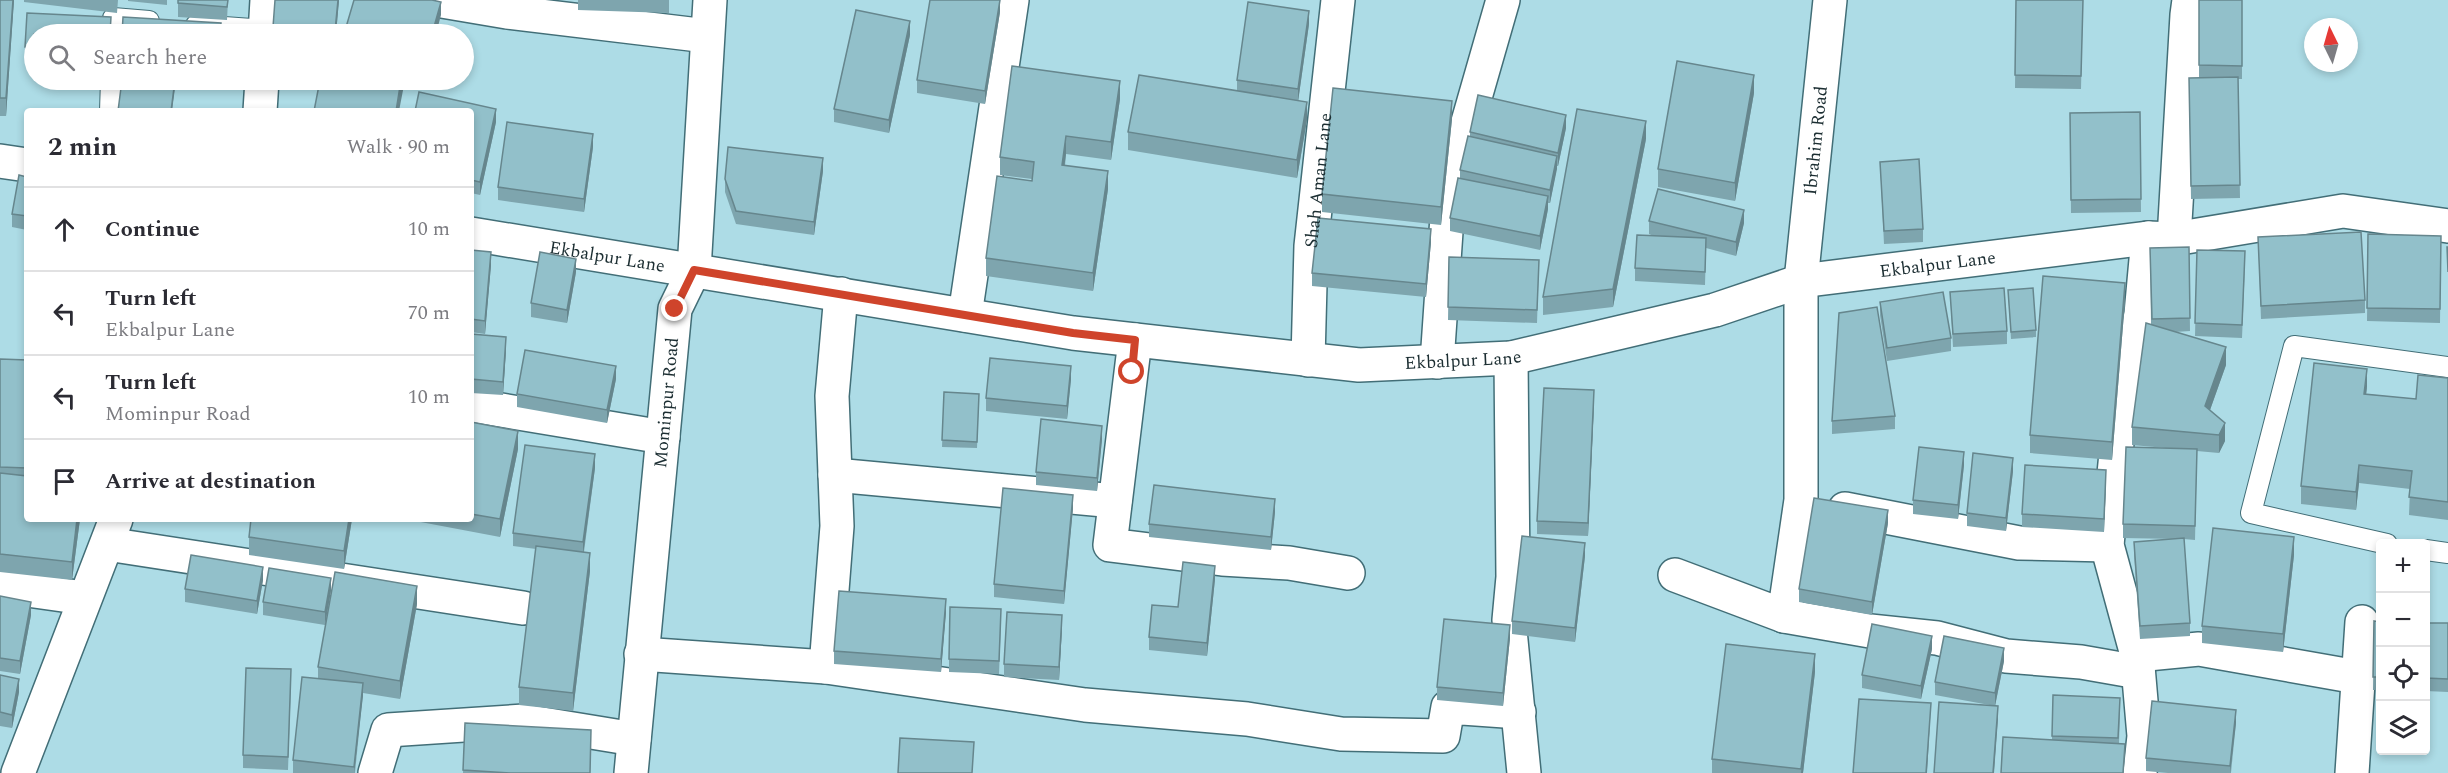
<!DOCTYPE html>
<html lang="en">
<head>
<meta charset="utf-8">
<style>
  :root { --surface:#fff; --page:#f7f7f7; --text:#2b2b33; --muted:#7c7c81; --line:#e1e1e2 }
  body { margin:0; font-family:Spectral,serif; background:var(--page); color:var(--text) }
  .controls { position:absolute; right:18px; bottom:18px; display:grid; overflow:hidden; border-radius:6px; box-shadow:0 3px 9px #0003 }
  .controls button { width:54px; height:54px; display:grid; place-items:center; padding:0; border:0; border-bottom:2px solid var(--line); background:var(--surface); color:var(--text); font:30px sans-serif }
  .compass { position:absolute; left:2304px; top:18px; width:54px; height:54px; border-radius:50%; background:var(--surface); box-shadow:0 3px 9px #0003; rotate:355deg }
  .stop { position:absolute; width:18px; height:18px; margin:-14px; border:4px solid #cf442b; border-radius:50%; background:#fff }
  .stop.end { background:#cf442b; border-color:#fff; box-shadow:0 2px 6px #0008 }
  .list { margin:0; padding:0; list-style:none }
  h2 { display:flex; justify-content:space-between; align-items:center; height:78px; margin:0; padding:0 24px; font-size:26px }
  h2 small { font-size:20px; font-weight:400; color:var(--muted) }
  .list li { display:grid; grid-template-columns:39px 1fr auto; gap:18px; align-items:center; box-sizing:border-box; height:84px; padding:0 24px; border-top:2px solid var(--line) }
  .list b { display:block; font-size:22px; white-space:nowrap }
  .list p { margin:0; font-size:20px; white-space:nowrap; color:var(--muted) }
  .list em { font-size:20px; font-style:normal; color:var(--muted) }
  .icon { flex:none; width:33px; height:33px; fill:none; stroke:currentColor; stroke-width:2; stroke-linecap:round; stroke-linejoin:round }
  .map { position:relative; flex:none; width:2448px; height:773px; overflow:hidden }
  .search { position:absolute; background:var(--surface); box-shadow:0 3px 9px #0003; left:24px; top:24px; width:450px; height:66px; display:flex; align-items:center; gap:15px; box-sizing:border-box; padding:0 21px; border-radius:33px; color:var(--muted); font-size:22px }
  .panel { position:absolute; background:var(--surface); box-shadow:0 3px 9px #0003; left:24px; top:108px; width:450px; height:414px; border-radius:6px }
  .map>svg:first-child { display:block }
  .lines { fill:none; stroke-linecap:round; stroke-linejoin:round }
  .lane-casing { stroke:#426e77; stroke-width:22 }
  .street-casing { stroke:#426e77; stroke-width:36 }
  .lane { stroke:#fff; stroke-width:20 }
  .street { stroke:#fff; stroke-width:33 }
  .wall { fill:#7ea5ae }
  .shaded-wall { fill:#66868d }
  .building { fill:#92c0ca; stroke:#66868d; stroke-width:1.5 }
  .route { stroke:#cf442b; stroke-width:8 }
  .labels { text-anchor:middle; stroke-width:5; stroke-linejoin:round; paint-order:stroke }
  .street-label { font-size:18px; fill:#1c2e32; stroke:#bae9f3 }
</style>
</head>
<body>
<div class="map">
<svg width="2448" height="773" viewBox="0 0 2448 773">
  <rect width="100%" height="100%" fill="#addce6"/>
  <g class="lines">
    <defs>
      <path id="lane" d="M196 25 265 30
        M113 34V18L149 21
        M110 111 111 80
        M2387 544 2251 513 2294 346 2448 367
        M2426 550 2448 553"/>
      <g id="street">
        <path d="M436 0 507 12 707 36"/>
        <path d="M265 34 267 0"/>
        <path d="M260 111 262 80"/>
        <path d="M0 161 27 165"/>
        <path id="s1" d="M471 234 1073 333 1359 365 1511 358 1715 310 1801 281 2148 238 2174 239 2343 211 2448 226"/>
        <path d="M2174 239 2187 15 2189 0"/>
        <path d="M965 315 1012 0"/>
        <path d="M1135 340 1110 545 1222 559 1289 563 1348 573"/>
        <path d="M1511 358 1513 577 1509 620 1524 773"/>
        <path id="s2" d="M1308 360 1311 246 1338 0"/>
        <path d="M1437 362 1449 188 1503 0"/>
        <path d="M471 405 663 437"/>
        <path d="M835 475 1115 501"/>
        <path d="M1845 509 2019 543 2107 545"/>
        <path d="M107 544 523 608"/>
        <path id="s3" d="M1675 575 1784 616 1801 500V281L1830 0"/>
        <path d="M0 586 84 598"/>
        <path d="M1784 616 1870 631 1937 638 2006 656 2081 662 2138 672"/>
        <path d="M641 654 826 667 1085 705 1247 719 1341 734 1443 736 1448 707 1519 712"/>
        <path d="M2137 655 2199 649 2357 677"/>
        <path d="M826 667 837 526 832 396 841 294"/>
        <path d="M18 773 116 519"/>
        <path d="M375 773 388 730 524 721 634 739"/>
        <path id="s4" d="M631 773 675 309 694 270 710 0"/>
        <path d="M2140 773 2144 736 2137 655 2107 545 2118 433 2141 314 2148 238"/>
        <path d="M2352 773 2362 622"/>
      </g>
    </defs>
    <use href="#lane" class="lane-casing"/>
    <use href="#street" class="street-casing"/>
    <use href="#lane" class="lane"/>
    <use href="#street" class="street"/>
  </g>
  <path class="wall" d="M0 0H14L6 116H0Z
    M24 0H118L117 13 24 2Z
    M128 0H167V5L128 1Z
    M178 0H228L227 20 178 17Z
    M339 0 336 34H273V27Z
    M578 0H669V13L578 10Z
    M2016 0H2083L2081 89 2015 88Z
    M2242 0V79H2238L2240 198 2191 199 2189 78H2199V65Z
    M1000 12 985 104 917 93V80Z
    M27 13 111 17 110 34H34V61L25 60Z
    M1309 24 1298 101 1307 120 1297 178 1128 150V132L1237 91V80Z
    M910 35 889 133 834 122V109Z
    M1754 93 1735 201 1658 187V169Z
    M1120 99 1111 160 1066 154 1065 166 1108 189 1093 291 986 276V258L1032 181V179L1000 175V157Z
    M471 111 496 122 480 195 471 193Z
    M2140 112 2141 212 2071 213 2070 113Z
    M1452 119 1441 225 1322 212V194Z
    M1566 128 1558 166H1557L1550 203H1548V209L1540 250 1450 231V218L1460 178V170L1470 136V132Z
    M1646 139 1613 307 1543 315V297Z
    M593 147 584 212 498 200V187Z
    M1880 162 1923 229V242L1884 244Z
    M823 171 814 235 736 224 725 192V179Z
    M27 177V230L12 227V214Z
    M1649 221 1744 223 1736 256 1706 248 1705 285 1635 281V268L1654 236 1649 234Z
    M2368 234 2441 236 2440 323 2367 321Z
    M2258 237 2365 300V313L2261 319Z
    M1431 242 1426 297 1312 286V273Z
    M2189 247 2190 331 2175 332 2226 365 2210 410 2225 441 2219 453 2197 451 2195 540 2184 539 2190 623V636L2140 639 2134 555V542L2175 539 2123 538V524L2166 448 2132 445V427L2151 324 2150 248Z
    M471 250 491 265 485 334 471 332Z
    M2197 250 2245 264 2242 338 2195 336Z
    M1449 257 1539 260 1537 323 1448 320Z
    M576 272 567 323 531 317V303Z
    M2008 290 2036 330V337L2011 339Z
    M1950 292 2007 331V344L1953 347Z
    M2125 301 2112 460 2030 453V435Z
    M1880 302 1951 338V351L1887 361 1880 315Z
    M471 334 506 350 503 395 471 393Z
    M0 359 27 360V519H80L72 580 0 572Z
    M2448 378V520L2409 515 2410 489 2359 483 2356 510 2301 504V486L2367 387 2366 394 2416 399Z
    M616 379 607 423 517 407V394Z
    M1071 379 1067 419 986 411V398Z
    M944 392 979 394 977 448 942 447Z
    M1594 403 1588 536 1537 534V521Z
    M1895 416V429L1832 434V421Z
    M471 422 518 449 500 537 410 520V519H471Z
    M1102 439 1097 491 1036 485V472Z
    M1964 465 1958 519 1913 514V500Z
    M595 468 584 552 590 571 573 711 519 705V687L536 549 513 546V533Z
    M2013 471 2006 531 1967 526V513Z
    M2106 483 2104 532 2022 527V514Z
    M1073 508 1064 604 994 597V584Z
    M1275 512 1271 550 1149 537V524Z
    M251 519H352L344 569 249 555V537Z
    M1888 523 1872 615 1799 602V589Z
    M2294 555 2283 652 2202 643V626Z
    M1585 556 1575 642 1512 634V621Z
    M1215 579 1207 656 1149 650V637L1178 607Z
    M263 580 257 614 185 602V589Z
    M331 591 325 625 263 615V602Z
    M0 596 31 615 20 674 0 671Z
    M417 604 400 699 363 693 355 773H293V760L318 679V667Z
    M946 612 941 672 834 664V651Z
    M2374 621 2380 622V690H2373Z
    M1001 622 999 674 949 672V659Z
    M2426 623H2448V692L2426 691Z
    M1062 628 1059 680 1004 677V664Z
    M1510 638 1503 706 1437 700V687Z
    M1932 649 1921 699 1862 688V675Z
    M2004 661 1995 706 1935 695V682Z
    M1815 672 1803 773H1712V759Z
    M0 675 19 692 12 728 0 726Z
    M291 682 288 770 243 768V755Z
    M2120 711 2119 743 2125 762 2052 740V736Z
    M465 723 591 743 590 773H463Z
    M2236 723 2231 773H2168L2146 771V758Z"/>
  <path class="shaded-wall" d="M13 0H14L6 116V98Z
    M338 0H339L336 34H335Z
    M1000 0V12L985 104V91Z
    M441 2V15L436 34H432Z
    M1309 11V24L1298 102V89Z
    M910 21V35L889 133V120Z
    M1754 75V93L1735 201V183Z
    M175 80H176L172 111H171Z
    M401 80H405L399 111H396Z
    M1120 81V99L1111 160V142Z
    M1452 101V119L1441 225V207Z
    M1307 102V120L1297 178V160Z
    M496 109V122L480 195V182Z
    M1566 115V128L1558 166V153Z
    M1646 121V139L1613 307V289Z
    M593 134V147L584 212V199Z
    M1066 136V154L1062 183V165Z
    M1557 156V169L1550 203V190Z
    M823 158V171L814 235V222Z
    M1108 171V189L1093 291V273Z
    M1548 196V209L1540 250V236Z
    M1744 210V223L1736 256V242Z
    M1431 229V242L1426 297V284Z
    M491 252V265L485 334V321Z
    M576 259V272L567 323V310Z
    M2125 283V301L2112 460V442Z
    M506 337V350L503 395V382Z
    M2226 347V365L2205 424V406Z
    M616 366V379L607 423V410Z
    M1071 366V379L1067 419V406Z
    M2367 369V387L2364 412V394Z
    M1594 390V403L1588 536V523Z
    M2225 423V441L2219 453V435Z
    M1102 426V439L1097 491V478Z
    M518 431V449L500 537V519Z
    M1964 452V465L1958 519V505Z
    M595 454V468L583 555V542Z
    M2013 458V471L2006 531V518Z
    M2359 465V483L2356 510V492Z
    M2106 470V483L2104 532V519Z
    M1073 495V508L1064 604V591Z
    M1275 499V512L1271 550V537Z
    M1888 510V523L1872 615V602Z
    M77 519H80L72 580V562Z
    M349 519H352L344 569V551Z
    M2294 537V555L2283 652V634Z
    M1585 543V556L1575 642V628Z
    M590 553V571L573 711V693Z
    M1215 566V579L1207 656V643Z
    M263 567V580L257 614V601Z
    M331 578V591L325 625V612Z
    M417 586V604L400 699V681Z
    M946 599V612L941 672V659Z
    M31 602V615L20 674V661Z
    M1062 615V628L1059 680V667Z
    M1510 625V638L1503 706V693Z
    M1932 636V649L1921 699V686Z
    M2004 648V661L1995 706V693Z
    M1815 654V672L1803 773H1801Z
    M19 679V692L12 728V715Z
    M363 683V696L354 773V767Z
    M1931 703 1927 773H1926Z
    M1998 706V719L1994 773H1993Z
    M2236 710V723L2230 773V766Z"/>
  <path class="building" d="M0 0H13L6 98H0Z
    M178 0H228L227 7 178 3Z
    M275 0H338L335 31 273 27Z
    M354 0H432L441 2 432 34H344Z
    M930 0H1000L985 91 917 80Z
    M2016 0H2083L2081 76 2015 75Z
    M2199 0H2242V66L2199 65Z
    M1248 2 1309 11 1298 89 1237 80Z
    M856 10 910 21 889 120 834 109Z
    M27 13 111 17 110 34H34V47H25Z
    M123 17 221 23 220 34H122Z
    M1677 61 1754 75 1735 183 1658 169Z
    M1012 66 1120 81 1111 142 1066 136 1062 165 1108 171 1093 273 986 258 997 176 1032 181 1034 162 1000 157Z
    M1139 75 1307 102 1297 160 1128 132Z
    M2238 77 2240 185 2191 186 2189 78Z
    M122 80H175L171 111H118Z
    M320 80H401L396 111H314Z
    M1333 88 1452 101 1441 207 1322 194Z
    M419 92 496 109 480 182 471 180V111H415Z
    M1478 95 1566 115 1558 153 1470 132Z
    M1577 109 1646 121 1613 289 1543 297Z
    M2140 112 2141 199 2071 200 2070 113Z
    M507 122 593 134 584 199 498 187Z
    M1468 136 1557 156 1550 190 1460 170Z
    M728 147 823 158 814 222 736 211 725 179Z
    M1919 159 1923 229 1884 231 1880 162Z
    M19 175 27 177V216L12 214Z
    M1458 178 1548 196 1540 236 1450 218Z
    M1658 189 1744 210 1736 242 1649 221Z
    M1318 218 1431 229 1426 284 1312 273Z
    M2361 232 2365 300 2261 306 2258 237Z
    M2368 234 2441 236 2440 309 2367 308Z
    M1637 235 1706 238 1705 272 1635 268Z
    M2189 247 2190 318 2152 319 2150 248Z
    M2447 247H2448V272Z
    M471 250 491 252 485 321 471 319Z
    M2197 250 2245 251 2242 325 2195 323Z
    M540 252 576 259 567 310 531 303Z
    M1449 257 1539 260 1537 310 1448 307Z
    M2043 276 2125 283 2112 442 2030 435Z
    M2004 288 2007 331 1953 334 1950 292Z
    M2033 288 2036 330 2011 332 2008 290Z
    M1943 292 1951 338 1887 348 1880 302Z
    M1877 307 1895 416 1832 421 1839 313Z
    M2146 323 2226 347 2205 406 2225 423 2219 435 2132 427Z
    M471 334 506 337 503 382 471 379Z
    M525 350 616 366 607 410 517 394Z
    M990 358 1071 366 1067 406 986 398Z
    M0 359 27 360V468L0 467Z
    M2314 363 2367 369 2364 394 2416 399 2418 375 2448 378V502L2409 497 2412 471 2359 465 2356 492 2301 486Z
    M1544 388 1594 390 1588 523 1537 521Z
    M944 392 979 394 977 442 942 440Z
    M1041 419 1102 426 1097 478 1036 472Z
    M471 422 518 431 500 519 471 514Z
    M525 445 595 454 583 542 513 533Z
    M1919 447 1964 452 1958 505 1913 500Z
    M2126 447 2197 449 2195 526 2123 524Z
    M1973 453 2013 458 2006 518 1967 513Z
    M2025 465 2106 470 2104 519 2022 514Z
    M0 473 27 476V519H77L72 562 0 554Z
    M1154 485 1275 499 1271 537 1149 524Z
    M1003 488 1073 495 1064 591 994 584Z
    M1814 498 1888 510 1872 602 1799 589Z
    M251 519H349L344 551 249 537Z
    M2213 528 2294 537 2283 634 2202 626Z
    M1522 536 1585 543 1575 628 1512 621Z
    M2184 538 2190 623 2140 626 2134 542Z
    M536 546 590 553 573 693 519 687Z
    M191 555 263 567 257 601 185 589Z
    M1183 562 1215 566 1207 643 1149 637 1152 605 1178 607Z
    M269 568 331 578 325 612 263 602Z
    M335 572 417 586 400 681 318 667Z
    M839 591 946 599 941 659 834 651Z
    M0 596 31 602 20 661 0 658Z
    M950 607 1001 609 999 661 949 659Z
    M1007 612 1062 615 1059 667 1004 664Z
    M1444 619 1510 625 1503 693 1437 687Z
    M2374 621 2380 622V677H2373Z
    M2426 623H2448V679L2426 678Z
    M1872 624 1932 636 1921 686 1862 675Z
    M1944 636 2004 648 1995 693 1935 682Z
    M1726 644 1815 654 1801 769 1712 759Z
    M246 668 291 669 288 757 243 755Z
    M0 675 19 679 12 715 0 712Z
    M302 677 363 683 354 767 293 760Z
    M2053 695 2120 698 2118 738 2052 736Z
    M1859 699 1931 703 1926 773H1853Z
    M2152 701 2236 710 2230 766 2146 758Z
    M1939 702 1998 706 1993 773H1934Z
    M465 723 591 730 590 773H510L463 770Z
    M2003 737 2125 744 2123 773H2001Z
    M900 738 974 742 972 773H898Z"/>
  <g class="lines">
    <path class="route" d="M675 309 694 270 1073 333 1135 340 1132 372"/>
  </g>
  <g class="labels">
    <g class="street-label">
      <text dy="6" stroke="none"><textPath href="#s3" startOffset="594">Ibrahim Road</textPath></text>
      <text dy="6" stroke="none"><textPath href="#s2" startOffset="180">Shah Aman Lane</textPath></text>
      <text dy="6" stroke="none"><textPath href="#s1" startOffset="138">Ekbalpur Lane</textPath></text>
      <text dy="6" stroke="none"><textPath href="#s1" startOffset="1488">Ekbalpur Lane</textPath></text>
      <text dy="6" stroke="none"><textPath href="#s1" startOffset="1002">Ekbalpur Lane</textPath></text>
      <text dy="6" stroke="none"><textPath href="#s4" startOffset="372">Mominpur Road</textPath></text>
    </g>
  </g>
</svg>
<div class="controls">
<button>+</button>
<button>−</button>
<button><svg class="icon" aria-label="locate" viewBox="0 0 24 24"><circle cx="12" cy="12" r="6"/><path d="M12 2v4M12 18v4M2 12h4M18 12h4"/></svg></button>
<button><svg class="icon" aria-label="layers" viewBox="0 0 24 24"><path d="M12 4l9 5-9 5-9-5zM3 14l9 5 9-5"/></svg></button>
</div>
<svg class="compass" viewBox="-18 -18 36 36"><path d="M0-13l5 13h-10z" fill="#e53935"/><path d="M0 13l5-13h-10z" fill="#7c7c81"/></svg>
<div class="stop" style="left:1132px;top:372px"></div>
<div class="stop end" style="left:675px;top:309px"></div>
<div class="search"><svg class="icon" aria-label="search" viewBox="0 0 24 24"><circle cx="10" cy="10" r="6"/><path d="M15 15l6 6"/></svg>Search here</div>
<section class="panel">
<h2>2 min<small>Walk · 90 m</small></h2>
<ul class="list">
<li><svg class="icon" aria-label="ahead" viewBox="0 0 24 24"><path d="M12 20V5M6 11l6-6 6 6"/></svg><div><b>Continue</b></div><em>10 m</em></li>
<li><svg class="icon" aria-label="left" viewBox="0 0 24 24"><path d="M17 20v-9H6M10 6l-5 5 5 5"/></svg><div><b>Turn left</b><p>Ekbalpur Lane</p></div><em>70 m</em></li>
<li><svg class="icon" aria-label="left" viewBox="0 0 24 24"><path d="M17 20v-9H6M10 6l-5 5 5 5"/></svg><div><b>Turn left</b><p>Mominpur Road</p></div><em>10 m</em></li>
<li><svg class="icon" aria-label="arrive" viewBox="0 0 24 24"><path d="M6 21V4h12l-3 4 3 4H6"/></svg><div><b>Arrive at destination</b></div></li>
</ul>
</section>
</div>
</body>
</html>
